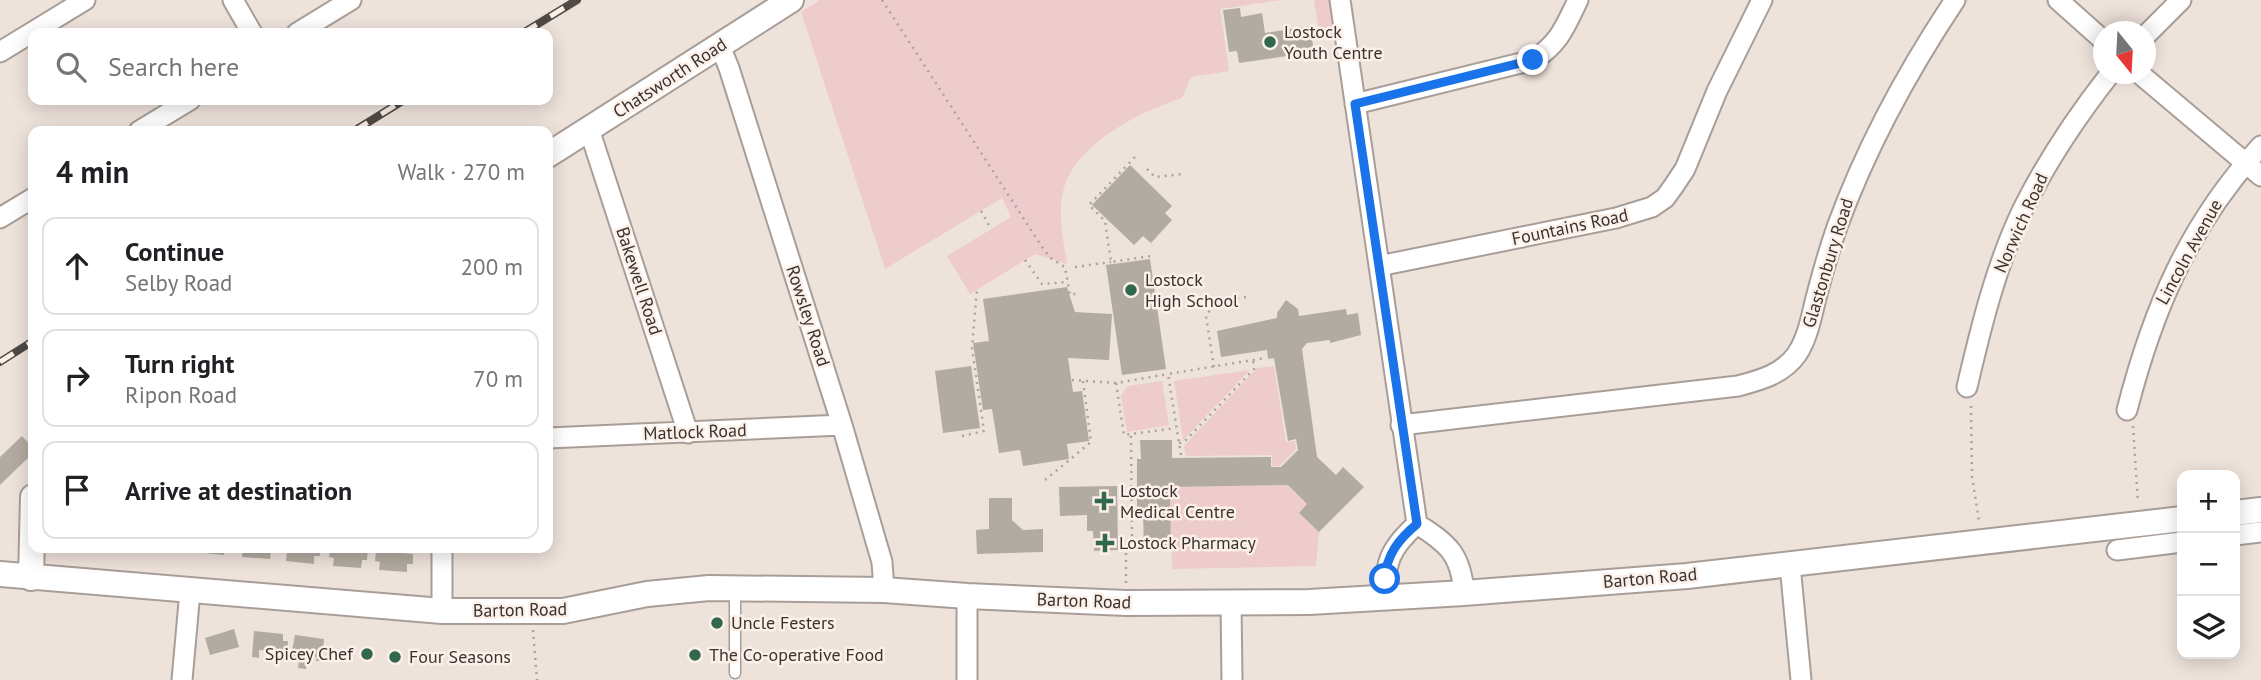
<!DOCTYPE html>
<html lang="en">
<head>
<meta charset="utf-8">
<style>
  :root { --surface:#fff; --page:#f2f2f2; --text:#202124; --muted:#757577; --line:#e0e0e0 }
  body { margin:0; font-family:"PT Sans",sans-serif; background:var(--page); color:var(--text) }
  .controls { position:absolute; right:21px; bottom:21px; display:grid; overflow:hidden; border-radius:14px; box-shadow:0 4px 18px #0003 }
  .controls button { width:63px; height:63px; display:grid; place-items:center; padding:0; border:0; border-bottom:2px solid var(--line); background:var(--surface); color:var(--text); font:35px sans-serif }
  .compass { position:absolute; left:2093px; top:21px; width:63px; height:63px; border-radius:50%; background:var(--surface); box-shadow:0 4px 18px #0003; rotate:162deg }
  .stop { position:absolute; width:21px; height:21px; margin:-16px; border:5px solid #1a73e8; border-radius:50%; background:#fff }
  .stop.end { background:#1a73e8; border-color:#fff; box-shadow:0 2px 7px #0008 }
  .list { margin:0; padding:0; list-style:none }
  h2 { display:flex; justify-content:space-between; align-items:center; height:91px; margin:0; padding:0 28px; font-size:30px }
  h2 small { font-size:23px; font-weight:400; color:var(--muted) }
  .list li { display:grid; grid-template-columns:46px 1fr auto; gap:21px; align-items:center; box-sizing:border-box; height:98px; margin:0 14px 14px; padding:0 14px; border:2px solid var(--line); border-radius:14px }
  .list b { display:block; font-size:26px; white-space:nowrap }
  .list p { margin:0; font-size:23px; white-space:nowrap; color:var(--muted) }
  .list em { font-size:23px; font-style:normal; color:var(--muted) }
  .icon { flex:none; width:38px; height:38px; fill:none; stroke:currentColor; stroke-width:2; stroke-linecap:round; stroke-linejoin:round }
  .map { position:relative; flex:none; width:2261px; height:680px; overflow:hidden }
  .search { position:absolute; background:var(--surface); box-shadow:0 4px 18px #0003; left:28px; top:28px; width:525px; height:77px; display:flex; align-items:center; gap:18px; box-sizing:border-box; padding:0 24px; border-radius:14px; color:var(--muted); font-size:26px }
  .panel { position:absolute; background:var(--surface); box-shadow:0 4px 18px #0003; left:28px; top:126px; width:525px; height:427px; border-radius:14px }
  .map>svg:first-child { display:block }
  .green { fill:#eecbcc }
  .building { fill:#b2aba1 }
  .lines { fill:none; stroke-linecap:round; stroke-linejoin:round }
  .service-casing { stroke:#a99e97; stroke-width:13 }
  .minor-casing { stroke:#a99e97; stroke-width:23 }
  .tertiary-casing { stroke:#a99e97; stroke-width:28 }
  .path { stroke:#aca39d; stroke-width:2.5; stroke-dasharray:2 5; stroke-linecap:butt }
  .service { stroke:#fff; stroke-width:10 }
  .minor { stroke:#fff; stroke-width:19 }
  .tertiary { stroke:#fff; stroke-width:24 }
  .rail-casing { stroke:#4f4a46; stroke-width:8 }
  .rail { stroke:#fcf0e8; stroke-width:5; stroke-dasharray:16; stroke-linecap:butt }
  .route { stroke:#1a73e8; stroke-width:9 }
  .poi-dot { fill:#30674e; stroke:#fcf0e8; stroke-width:2.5 }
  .labels { text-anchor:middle; stroke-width:5; stroke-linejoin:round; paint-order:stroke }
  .poi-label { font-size:18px; fill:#383330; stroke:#fcf0e8; text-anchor:start }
  .street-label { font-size:18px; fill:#383330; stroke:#fcf0e8 }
</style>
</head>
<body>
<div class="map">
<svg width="2261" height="680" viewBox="0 0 2261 680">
  <rect width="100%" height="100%" fill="#eee3db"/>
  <path class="green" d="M820 0H1281L1220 9 1229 71 1191 77 1182 98C1140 112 1078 142 1064 188 1057 213 1063 239 1067 264L1035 254 970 294 947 256 1011 217 1002 198 885 269 801 12Z
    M1314 0H1329L1334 36 1320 38Z
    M1274 366 1286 442 1295 441 1296 449 1280 466H1272V455L1186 456 1184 446 1257 368Z
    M1250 370 1183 440 1174 381Z
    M1162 381 1169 425 1127 432 1121 396 1128 386Z
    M1288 485 1307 504 1299 513 1319 532 1316 566 1172 569 1170 487Z"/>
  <path class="building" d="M1240 8 1241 17 1262 13 1265 33 1310 26 1314 52 1239 63 1237 51 1229 52 1223 10Z
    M1130 165 1172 206 1165 213 1172 220 1151 243 1143 236 1134 245 1092 205Z
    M1150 259 1166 369 1122 375 1106 265Z
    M1067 287 1075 312 1112 314 1109 360 1068 358 1073 392 1082 391 1089 441 1067 444 1069 459 1023 466 1020 450 999 453 992 409 983 410 973 343 989 341 983 299Z
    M1286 300 1298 309 1299 316 1346 309 1347 315 1358 313 1361 335 1330 343V340L1307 343 1302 349 1317 457 1336 475 1343 467 1364 487 1319 532 1299 513 1307 504 1288 485 1170 487 1171 549 1144 550 1143 510H1137V459H1141L1140 440H1172V458L1271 457V467H1281L1298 450 1296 439 1288 441 1274 358 1268 359 1267 350 1221 357 1217 331 1277 318V313Z
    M971 366 980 428 943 433 935 371Z
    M22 436 33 448V453L0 485V457Z
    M1117 486 1118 550 1094 551 1093 531H1087V515L1060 516 1059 487Z
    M989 498H1012V520L1023 530 1043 529V552L977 554 976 530 989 529Z
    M197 548H224V555L196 552Z
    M243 548H276V551H271L270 559 242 557Z
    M282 548H320V556H314V564L286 561 287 553H282Z
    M330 548H368L367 560H362L361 568 333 566 334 558 329 557Z
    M376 551 413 554V564H407V572L379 570 380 562 375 561Z
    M234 629 239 647 210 655 205 638Z
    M254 631 283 634V641H288L287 657 273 659 274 651 259 650V658L252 657Z
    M295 635 324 639 322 661H316L317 657 307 656 306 669 298 668 299 662 290 661Z"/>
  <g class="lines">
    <defs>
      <path id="service" d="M735 673V589"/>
      <path id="minor" d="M233 0 252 33
        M1340 0 1417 524
        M2058 0 2104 41
        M297 33 351 0
        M2146 35 2181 0
        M720 46 729 68 842 425 882 562 884 590
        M0 52 85 0
        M2140 74 2261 176
        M1355 104 1533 60C1559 44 1565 27 1578 0
        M589 129 688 433
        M139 131 190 100
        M0 218 33 198
        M1379 266 1616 218 1652 207 1665 198 1673 187 1685 169 1717 91 1762 0
        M1967 387C1981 327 1996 265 2023 209 2047 161 2077 116 2110 74
        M2127 410C2153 309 2189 224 2261 146
        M1401 425 1738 386C1761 380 1783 374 1797 354 1808 337 1811 318 1816 298 1822 275 1829 250 1837 227 1867 145 1907 72 1955 0
        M548 438 842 425
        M2235 535 2261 532
        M442 548V611
        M2117 550 2182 542
        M1790 565 1801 680
        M1386 598C1384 563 1390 548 1417 524 1449 544 1461 555 1464 593
        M1231 603 1232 680
        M182 680 190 591
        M967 680V596"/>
      <path id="tertiary" d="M548 155 791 0
        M2235 513 2261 510
        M0 574 442 611H563L647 594 709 588 884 590 967 596 1126 603 1309 602 1464 593 1687 576 2182 519
        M31 578 33 497"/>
    </defs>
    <use href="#service" class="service-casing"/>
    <use href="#minor" class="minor-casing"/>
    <use href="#tertiary" class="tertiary-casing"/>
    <path class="path" d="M882 0 1044 250 1052 259 1065 267 1070 295 1080 293
      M1135 157 1089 205 1105 221 1111 262 1152 256
      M1147 169 1155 177 1182 174
      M981 211 991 229
      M1025 260 1042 284 1068 282
      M1075 267 1111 262
      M1214 367 1206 316 1216 301 1246 297
      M1072 380 1116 383 1168 374
      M1116 383 1124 435 1131 434
      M1971 406 1972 476 1979 521
      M2133 426 2138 503
      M962 436 984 431 972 348 977 289
      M1179 443 1184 442 1254 369 1253 360
      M1181 455 1168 374 1265 358
      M1045 480 1091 442 1083 381
      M1126 583V552L1132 544 1131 434 1176 428
      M533 630 537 680"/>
    <use href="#service" class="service"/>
    <use href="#minor" class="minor"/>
    <use href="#tertiary" class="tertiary"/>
    <defs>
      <path id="rail" d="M523 33 577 0
        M354 131 404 100
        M0 362 33 341"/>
    </defs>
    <use href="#rail" class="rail-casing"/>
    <use href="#rail" class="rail"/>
  </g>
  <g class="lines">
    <path class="route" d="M1385 579C1386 555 1399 539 1417 524L1355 104 1533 60"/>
  </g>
  <g class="poi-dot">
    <circle cx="1270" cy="42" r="7"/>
    <circle cx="1131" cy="290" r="7"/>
    <path d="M1100.5 490.5h7v7h7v7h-7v7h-7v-7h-7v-7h7z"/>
    <path d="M1101.5 532.5h7v7h7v7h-7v7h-7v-7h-7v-7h7z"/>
    <circle cx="717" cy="623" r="7"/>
    <circle cx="367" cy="654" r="7"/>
    <circle cx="695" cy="655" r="7"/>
    <circle cx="395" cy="657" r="7"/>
  </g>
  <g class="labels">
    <g class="poi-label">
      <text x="1284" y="38">Lostock<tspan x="1284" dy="21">Youth Centre</tspan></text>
      <text x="1145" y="286">Lostock<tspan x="1145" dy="21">High School</tspan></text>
      <text x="1120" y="497">Lostock<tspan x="1120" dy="21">Medical Centre</tspan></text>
      <text x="1119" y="549">Lostock Pharmacy</text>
      <text x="731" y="629">Uncle Festers</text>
      <text x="353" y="660" text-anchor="end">Spicey Chef</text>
      <text x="709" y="661">The Co-operative Food</text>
      <text x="409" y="663">Four Seasons</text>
    </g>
    <g class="street-label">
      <text transform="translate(670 78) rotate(-33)" y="6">Chatsworth Road</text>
      <text transform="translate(2021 223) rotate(-66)" y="6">Norwich Road</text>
      <text transform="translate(1570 227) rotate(-12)" y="6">Fountains Road</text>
      <text transform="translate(2189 252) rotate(-61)" y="6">Lincoln Avenue</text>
      <text transform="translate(1828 263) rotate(-73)" y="6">Glastonbury Road</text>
      <text transform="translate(639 281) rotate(72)" y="6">Bakewell Road</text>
      <text transform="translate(808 316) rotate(72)" y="6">Rowsley Road</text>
      <text transform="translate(695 432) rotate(-2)" y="6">Matlock Road</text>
      <text transform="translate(1650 578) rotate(-5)" y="6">Barton Road</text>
      <text transform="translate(1084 601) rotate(2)" y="6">Barton Road</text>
      <text transform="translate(520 610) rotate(-1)" y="6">Barton Road</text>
    </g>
  </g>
</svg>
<div class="controls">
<button>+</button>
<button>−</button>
<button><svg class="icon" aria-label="layers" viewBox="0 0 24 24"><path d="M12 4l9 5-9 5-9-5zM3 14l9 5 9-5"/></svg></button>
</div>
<svg class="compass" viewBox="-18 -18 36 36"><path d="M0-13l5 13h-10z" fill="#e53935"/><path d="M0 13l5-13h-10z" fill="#757577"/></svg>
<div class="stop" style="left:1385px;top:579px"></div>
<div class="stop end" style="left:1533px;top:60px"></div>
<div class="search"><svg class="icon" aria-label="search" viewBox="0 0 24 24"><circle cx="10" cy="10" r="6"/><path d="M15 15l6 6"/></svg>Search here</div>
<section class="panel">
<h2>4 min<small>Walk · 270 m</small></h2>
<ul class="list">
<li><svg class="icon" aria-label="ahead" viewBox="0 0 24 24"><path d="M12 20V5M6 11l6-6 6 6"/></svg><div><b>Continue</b><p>Selby Road</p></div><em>200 m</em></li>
<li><svg class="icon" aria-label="right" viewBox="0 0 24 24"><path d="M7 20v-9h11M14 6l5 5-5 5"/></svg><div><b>Turn right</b><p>Ripon Road</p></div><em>70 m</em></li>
<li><svg class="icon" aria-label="arrive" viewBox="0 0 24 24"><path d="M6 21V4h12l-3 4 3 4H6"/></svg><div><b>Arrive at destination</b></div></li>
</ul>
</section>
</div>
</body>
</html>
